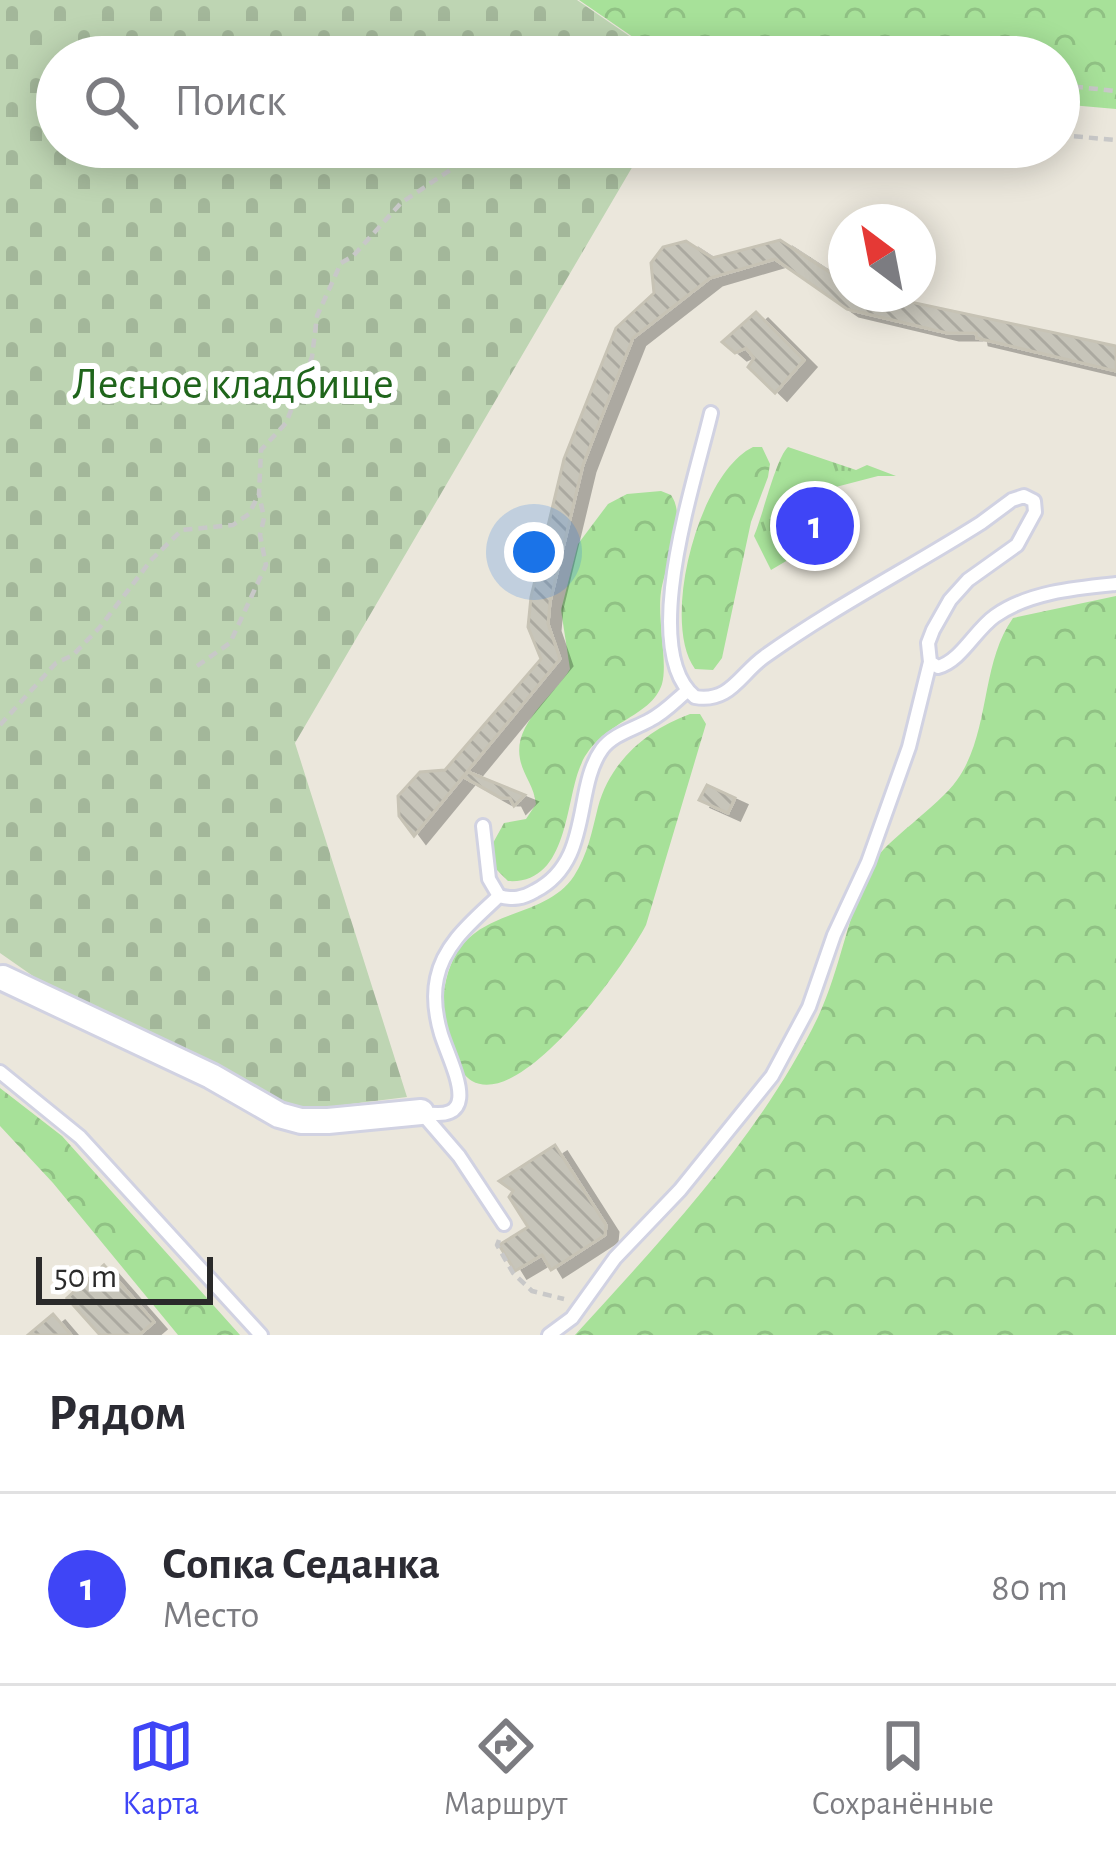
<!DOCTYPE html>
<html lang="ru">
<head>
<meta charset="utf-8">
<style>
  :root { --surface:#fff; --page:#f2f2f3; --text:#2b2b33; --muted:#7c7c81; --line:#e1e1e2; --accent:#3f45f6 }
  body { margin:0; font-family:"Alegreya Sans",sans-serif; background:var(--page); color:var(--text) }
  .compass { position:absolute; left:828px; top:204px; width:108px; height:108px; border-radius:50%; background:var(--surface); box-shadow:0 6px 30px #0003; rotate:328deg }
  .scale { position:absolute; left:36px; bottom:30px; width:177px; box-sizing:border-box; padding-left:12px; border:6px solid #2a2a2a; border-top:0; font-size:33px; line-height:42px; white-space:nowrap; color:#2a2a2a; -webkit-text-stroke:9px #fff; paint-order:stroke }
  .you { position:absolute; left:534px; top:552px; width:42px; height:42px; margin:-30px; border:9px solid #fff; border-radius:50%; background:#1a73e8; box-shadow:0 0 0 18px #1a73e833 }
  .badge { display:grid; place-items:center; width:78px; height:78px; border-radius:50%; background:var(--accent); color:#fff; font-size:39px; font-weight:700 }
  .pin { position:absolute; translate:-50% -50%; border:6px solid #fff; box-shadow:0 3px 12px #0006 }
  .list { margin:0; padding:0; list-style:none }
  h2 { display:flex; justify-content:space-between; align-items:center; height:156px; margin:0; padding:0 48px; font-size:51px }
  h2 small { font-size:39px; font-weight:400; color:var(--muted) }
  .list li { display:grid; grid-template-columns:78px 1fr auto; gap:36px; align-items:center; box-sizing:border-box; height:192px; padding:0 48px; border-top:3px solid var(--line) }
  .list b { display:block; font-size:45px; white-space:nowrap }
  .list p { margin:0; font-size:39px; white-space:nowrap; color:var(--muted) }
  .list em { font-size:39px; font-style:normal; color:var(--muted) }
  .icon { flex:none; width:66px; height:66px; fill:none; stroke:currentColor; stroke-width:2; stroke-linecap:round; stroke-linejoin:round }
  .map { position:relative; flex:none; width:1116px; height:1335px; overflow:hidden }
  .search { position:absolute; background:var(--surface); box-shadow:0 6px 30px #0003; left:36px; right:36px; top:36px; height:132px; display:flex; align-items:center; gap:30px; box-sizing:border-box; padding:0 42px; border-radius:66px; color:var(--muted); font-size:45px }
  .sheet { height:348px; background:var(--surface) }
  nav { display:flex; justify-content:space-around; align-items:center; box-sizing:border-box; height:168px; border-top:3px solid var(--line); background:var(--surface); font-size:33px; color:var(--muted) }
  nav a { display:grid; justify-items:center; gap:6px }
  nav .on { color:var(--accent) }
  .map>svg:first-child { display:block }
  .grass { fill:url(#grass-tufts) }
  .forest { fill:url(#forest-crowns) }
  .cemetery { fill:url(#cemetery-stones) }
  .building { fill:url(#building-back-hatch); stroke:#c7c3b5; stroke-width:3; filter:url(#shadow) }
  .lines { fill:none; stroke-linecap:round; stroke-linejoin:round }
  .service-casing { stroke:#d1d2e2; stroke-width:18 }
  .minor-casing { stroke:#d1d2e2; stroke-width:30 }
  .path { stroke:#c8c8c8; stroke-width:4.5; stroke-dasharray:9 6; stroke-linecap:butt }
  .service { stroke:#fff; stroke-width:12 }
  .minor { stroke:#fff; stroke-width:24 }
  .labels { text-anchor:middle; stroke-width:12; stroke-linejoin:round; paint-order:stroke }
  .park-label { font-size:45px; fill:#1f651b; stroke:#fff }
</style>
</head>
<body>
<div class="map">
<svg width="1116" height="1335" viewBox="0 0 1116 1335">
  <defs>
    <pattern id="grass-tufts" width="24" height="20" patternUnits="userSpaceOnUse" patternTransform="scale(3)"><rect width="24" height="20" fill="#a7e199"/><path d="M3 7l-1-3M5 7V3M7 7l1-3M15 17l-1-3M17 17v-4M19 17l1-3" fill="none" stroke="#90c184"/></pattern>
    <pattern id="forest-crowns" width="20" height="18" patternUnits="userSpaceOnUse" patternTransform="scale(3)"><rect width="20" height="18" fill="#a7e199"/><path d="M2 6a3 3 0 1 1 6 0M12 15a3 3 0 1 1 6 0" fill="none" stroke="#90c184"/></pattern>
    <pattern id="cemetery-stones" width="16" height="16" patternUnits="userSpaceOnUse" patternTransform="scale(3)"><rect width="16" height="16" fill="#bed5b3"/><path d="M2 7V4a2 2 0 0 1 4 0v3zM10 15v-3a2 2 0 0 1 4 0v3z" fill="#a3b79a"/></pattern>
    <pattern id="building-back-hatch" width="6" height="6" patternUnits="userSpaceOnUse" patternTransform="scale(3)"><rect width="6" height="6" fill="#c7c5ba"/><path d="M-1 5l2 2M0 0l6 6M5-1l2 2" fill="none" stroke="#aba9a0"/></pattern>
    <filter id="shadow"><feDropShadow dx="12" dy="7" stdDeviation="0" flood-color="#0004"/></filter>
  </defs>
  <rect width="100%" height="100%" fill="#ebe7dc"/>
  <path class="grass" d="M788 447 856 470 867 465 896 476H878L832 488 793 557 771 570 754 536C763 515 776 458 788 447Z"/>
  <path class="forest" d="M579 0H1116V109L1059 104V57H662Z
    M753 447H762L770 464 768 477 751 522 722 658 713 670 695 669C660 621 699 473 753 447Z
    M661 491 671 495C688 519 665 565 661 592 657 619 668 663 662 684 651 719 598 721 580 767 565 803 568 885 508 881L496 869 493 843 504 823 526 819 536 804C534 786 523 775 520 759 513 723 554 696 570 669L561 610 578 544 608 504 627 494Z
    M1116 596V1335H575C664 1237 760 1137 818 1017 841 968 848 911 873 863 885 841 938 807 957 780 991 732 980 664 1013 618Z
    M690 714H700L706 724 646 925C627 962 523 1110 472 1081 460 1074 454 1055 449 1042 440 1014 441 981 456 954 483 908 546 918 574 876 588 854 592 831 598 807 610 762 646 730 690 714Z
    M0 1088 62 1136 240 1335H178L53 1183 0 1126Z"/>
  <path class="cemetery" d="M0 0H577L660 57H57V147H644L295 743 407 1097 311 1109 275 1099 53 990 0 953Z"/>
  <path class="building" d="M780 240 846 283V294H873L1116 346V371L977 338 976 333H947L847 309 775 259 710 278 633 338 598 426 583 465 550 602 548 624 560 659 414 836 399 816 398 796 420 772 445 770 541 659 528 627 531 597 564 459 616 328 654 293 651 263 663 247 686 241 712 258Z
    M756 312 804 360 775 393 748 367 754 358 746 348 735 353 722 342Z
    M468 772 525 795 514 806 510 798H501L464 777Z
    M707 785 735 798 728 813 699 800Z
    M555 1145 606 1225 605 1235 551 1270 542 1255 515 1271 499 1245 528 1227 509 1197 513 1191 499 1181Z
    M104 1265 154 1322 139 1335H100L67 1298Z
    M53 1314 71 1335H28Z"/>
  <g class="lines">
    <defs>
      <path id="service" d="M930 662 938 667C961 661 975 630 995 616 1029 592 1076 588 1116 584
        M483 826 489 879 499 896C513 900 523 898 535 891 593 861 573 789 602 749 613 734 634 729 650 720 664 713 675 701 687 691
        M0 1072 80 1137 261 1335
        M421 1112C486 1126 451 1066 441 1034 436 1017 433 996 437 978 444 943 475 919 499 896
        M421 1112 459 1156 504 1224
        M549 1335 572 1318 615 1258 680 1190 772 1076 809 1007 834 935 868 862 909 747 930 662 928 643 933 630 950 600 968 580 1017 545 1035 512 1034 501 1024 496 1012 500 981 523C910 568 832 608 764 657 740 674 730 703 695 697 637 650 696 478 711 413"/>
      <path id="minor" d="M3 978 211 1076 279 1115 301 1121H328L421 1112"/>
    </defs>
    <use href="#service" class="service-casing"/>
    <use href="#minor" class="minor-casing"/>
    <path class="path" d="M573 57 606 56
      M1059 85 1116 91
      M1059 135 1116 140
      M197 666 230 643 266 565 260 535 264 518 259 494 261 450 286 423 312 357 317 316 341 263 353 256 401 203 465 160 474 147
      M0 725 56 663 73 655 100 627 152 559 182 530 233 525 249 514 259 494
      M499 1240 497 1245 513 1273 532 1291 564 1299"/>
    <use href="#service" class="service"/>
    <use href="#minor" class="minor"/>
  </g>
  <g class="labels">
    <g class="park-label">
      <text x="233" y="398">Лесное кладбище</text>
    </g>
  </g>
</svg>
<svg class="compass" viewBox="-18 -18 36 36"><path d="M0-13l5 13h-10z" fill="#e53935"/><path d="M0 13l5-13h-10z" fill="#7c7c81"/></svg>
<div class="scale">50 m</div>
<div class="you"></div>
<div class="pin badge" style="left:815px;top:526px">1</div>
<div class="search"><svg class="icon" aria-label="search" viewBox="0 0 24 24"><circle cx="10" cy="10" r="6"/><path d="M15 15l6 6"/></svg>Поиск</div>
</div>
<section class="sheet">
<h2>Рядом<small></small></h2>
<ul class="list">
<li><span class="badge">1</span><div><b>Сопка Седанка</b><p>Место</p></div><em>80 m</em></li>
</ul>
</section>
<nav>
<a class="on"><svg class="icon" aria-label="map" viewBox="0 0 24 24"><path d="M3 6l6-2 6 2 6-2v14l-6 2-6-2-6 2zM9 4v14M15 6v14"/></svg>Карта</a>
<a><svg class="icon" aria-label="directions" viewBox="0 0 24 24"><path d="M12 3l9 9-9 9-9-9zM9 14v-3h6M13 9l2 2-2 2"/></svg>Маршрут</a>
<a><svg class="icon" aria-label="saved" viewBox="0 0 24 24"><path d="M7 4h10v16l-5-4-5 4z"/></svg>Сохранённые</a>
</nav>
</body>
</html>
